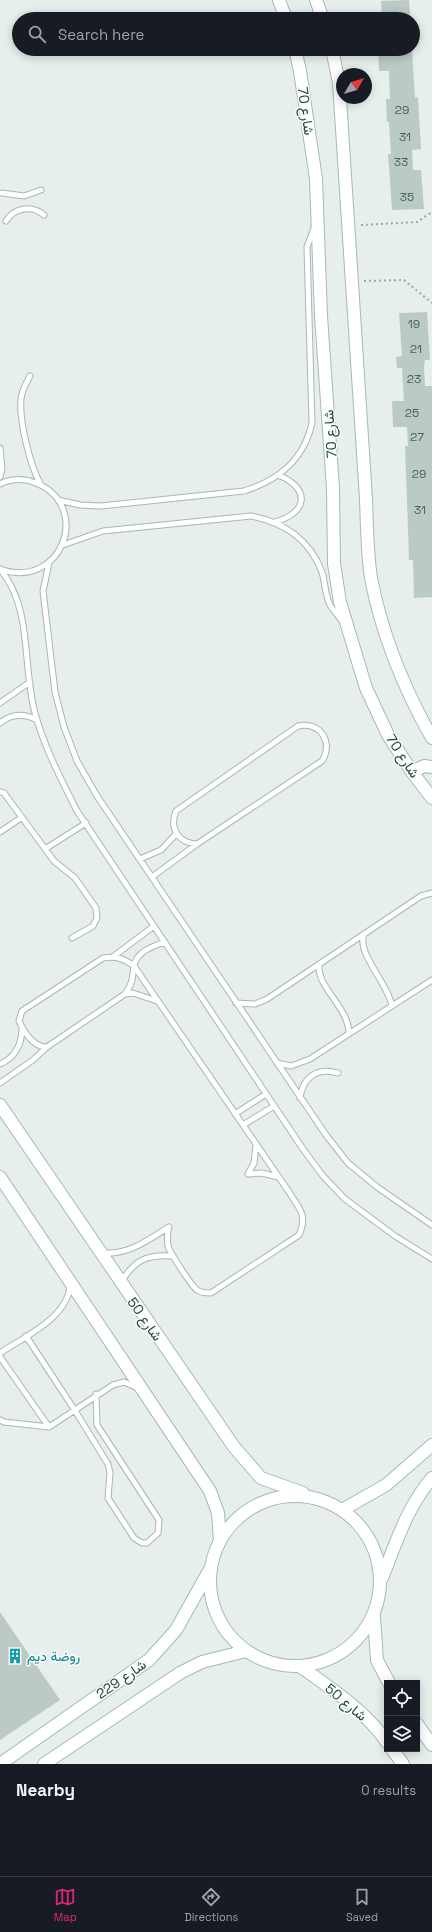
<!DOCTYPE html>
<html lang="en">
<head>
<meta charset="utf-8">
<style>
  :root { --surface:#171b24; --page:#20242c; --text:#f1f3f6; --muted:#9ea1a6; --line:#363941; --accent:#db2777 }
  body { margin:0; font-family:"Space Grotesk",Vazirmatn,sans-serif; background:var(--page); color:var(--text) }
  .controls { position:absolute; right:12px; bottom:12px; display:grid; overflow:hidden; border-radius:0px; box-shadow:0 2px 10px #0003 }
  .controls button { width:36px; height:36px; display:grid; place-items:center; padding:0; border:0; border-bottom:1px solid var(--line); background:var(--surface); color:var(--text); font:20px sans-serif }
  .compass { position:absolute; left:336px; top:68px; width:36px; height:36px; border-radius:50%; background:var(--surface); box-shadow:0 2px 10px #0003; rotate:52deg }
  .list { margin:0; padding:0; list-style:none }
  h2 { display:flex; justify-content:space-between; align-items:center; height:52px; margin:0; padding:0 16px; font-size:17px }
  h2 small { font-size:13px; font-weight:400; color:var(--muted) }
  .icon { flex:none; width:22px; height:22px; fill:none; stroke:currentColor; stroke-width:2; stroke-linecap:round; stroke-linejoin:round }
  .map { position:relative; flex:none; width:432px; height:1764px; overflow:hidden }
  .search { position:absolute; background:var(--surface); box-shadow:0 2px 10px #0003; left:12px; right:12px; top:12px; height:44px; display:flex; align-items:center; gap:10px; box-sizing:border-box; padding:0 14px; border-radius:22px; color:var(--muted); font-size:15px }
  .sheet { height:112px; background:var(--surface) }
  nav { display:flex; justify-content:space-around; align-items:center; box-sizing:border-box; height:56px; border-top:1px solid var(--line); background:var(--surface); font-size:11px; color:var(--muted) }
  nav a { display:grid; justify-items:center; gap:2px }
  nav .on { color:var(--accent) }
  .map>svg:first-child { display:block }
  .building { fill:#bbcac4 }
  .lines { fill:none; stroke-linecap:round; stroke-linejoin:round }
  .lane-casing { stroke:#a8b8b2; stroke-width:7 }
  .secondary-casing { stroke:#a4bbb3; stroke-width:14 }
  .path { stroke:#86b3a5; stroke-width:2; stroke-dasharray:2 3; stroke-linecap:butt }
  .lane { stroke:#fff; stroke-width:5 }
  .secondary { stroke:#fff; stroke-width:12 }
  .labels { text-anchor:middle; stroke-width:3; stroke-linejoin:round; paint-order:stroke }
  .number-label { font-size:12px; fill:#4a645c }
  .street-label { font-size:14px; fill:#24423a; stroke:#f7fbf9 }
  .culture-label { font-size:14px; fill:#0d838f; stroke:#f7fbf9; text-anchor:start }
</style>
</head>
<body>
<div class="map">
<svg width="432" height="1764" viewBox="0 0 432 1764">
  <rect width="100%" height="100%" fill="#e6efeb"/>
  <path class="building" d="M409 0 410 16H406V19H382L381 1Z
    M378 49H412L415 98 418 97 421 149 412 150 413 170H421L424 209 392 210 388 154H391L389 122H387L386 99H390L389 71H379Z
    M427 312 430 360H425L424 367 425 386H432V597L414 598 413 560H409L408 529 405 446H408L407 427H393L392 401H404L402 368H397L396 357 402 356 399 313Z
    M0 1612 60 1700 0 1740Z"/>
  <g class="lines">
    <defs>
      <path id="lane" d="M2 193 24 196 41 190
        M6 221C15 207 32 205 44 215
        M30 376C26 383 22 390 21 399 19 421 30 466 41 485
        M0 448 2 469 0 477
        M0 484C11 479 24 478 36 483 93 506 62 591 0 569
        M58 500 80 505 101 506 244 491C279 480 304 460 312 423L307 247 314 228
        M275 522C308 513 311 488 278 475
        M63 545 103 531 251 516C284 522 310 540 322 572 325 582 325 595 330 605 333 610 338 615 341 620
        M49 563 43 591 55 692 64 727 77 761 97 796 326 1135 348 1163 377 1187 432 1225
        M0 569C33 608 22 666 35 713 44 747 61 779 77 811L303 1149 323 1176 345 1199 395 1236 432 1259
        M0 703 30 682
        M0 723C12 713 24 713 37 720
        M0 792 4 793 54 861 75 878 96 908 97 918 93 926 72 938
        M0 832 21 818
        M45 849 86 823
        M140 859 161 850 176 834
        M152 877 197 844 322 761C334 742 320 721 298 726L176 811C169 828 178 843 197 844
        M364 934C356 953 388 983 392 1006
        M114 956 154 926
        M319 965C317 988 349 1007 349 1034
        M125 994 133 993 157 1001
        M236 1003 255 1004 267 999 421 896 432 893
        M47 1047C33 1047 24 1032 19 1021L22 1011 103 958C116 956 123 958 134 966L289 1192C299 1208 308 1215 299 1235L211 1293C206 1293 201 1293 197 1290 191 1285 170 1253 168 1246 167 1239 167 1233 169 1227
        M277 1063 291 1066 310 1059 432 980
        M0 1064C15 1058 22 1044 22 1028
        M0 1083 33 1060 47 1047 125 994C133 983 132 979 134 967 135 952 153 946 165 942
        M300 1098C303 1077 317 1067 338 1073
        M235 1114 266 1094
        M243 1125 274 1106
        M248 1174 254 1163 256 1145
        M248 1174 262 1173 278 1177
        M103 1253C129 1255 148 1240 169 1227
        M122 1281C135 1259 149 1254 173 1256
        M26 1336 74 1409 108 1464 110 1473 108 1498 134 1538 142 1543H147L158 1533 159 1520 97 1425 96 1394
        M0 1353C24 1337 67 1318 70 1286
        M0 1357 49 1427
        M0 1420 4 1422 49 1427 113 1385 124 1382 138 1388"/>
      <path id="secondary" d="M279 0 286 19
        M316 0 323 19
        M295 49 300 71 316 179 321 316 333 488 334 564 340 602 366 688 388 735 412 772 432 798
        M332 49 339 83 366 499C367 525 367 552 371 578 382 635 403 687 432 738
        M412 772 424 766 432 767
        M0 1105 234 1447 261 1478 303 1493
        M0 1177 210 1491 218 1513 220 1541
        M210 1581a85 85 0 1 1 170 0a85 85 0 1 1-170 0Z
        M342 1510 386 1485 432 1445
        M382 1578C396 1543 407 1507 432 1478
        M374 1617 377 1660 389 1683
        M301 1667C332 1689 365 1711 387 1742
        M417 1724 432 1745
        M392 1749 403 1764
        M0 1764 149 1660 176 1630 209 1571
        M44 1764 180 1673 202 1662 246 1651"/>
    </defs>
    <use href="#lane" class="lane-casing"/>
    <use href="#secondary" class="secondary-casing"/>
    <path class="path" d="M361 225 417 222 432 212
      M364 281 404 280 432 303"/>
    <use href="#lane" class="lane"/>
    <use href="#secondary" class="secondary"/>
  </g>
  <defs>
    <symbol id="building-bare" viewBox="-9 -9 18 18"><path d="M-4-6H4V6H1V3H-1V6H-4ZM-2.5-4.3h1.7v1.8h-1.7ZM.8-4.3h1.7v1.8H.8ZM-2.5-1h1.7V.8h-1.7ZM.8-1h1.7V.8H.8Z" fill="#0f9aa8" stroke="#f7fbf9" stroke-width="2.5" paint-order="stroke"/></symbol>
  </defs>
  <g fill-rule="evenodd">
    <use href="#building-bare" x="4" y="1645" width="22" height="22"/>
  </g>
  <g class="labels">
    <g class="number-label">
      <text x="402" y="114">29</text>
      <text x="405" y="141">31</text>
      <text x="401" y="166">33</text>
      <text x="407" y="201">35</text>
      <text x="414" y="328">19</text>
      <text x="416" y="353">21</text>
      <text x="414" y="383">23</text>
      <text x="412" y="417">25</text>
      <text x="417" y="441">27</text>
      <text x="419" y="478">29</text>
      <text x="420" y="514">31</text>
    </g>
    <g class="street-label">
      <text transform="translate(306 111) rotate(82)" y="5">شارع 70</text>
      <text transform="translate(330 434) rotate(-94)" y="5">شارع 70</text>
      <text transform="translate(403 756) rotate(57)" y="5">شارع 70</text>
      <text transform="translate(145 1319) rotate(55)" y="5">شارع 50</text>
      <text transform="translate(121 1679) rotate(-35)" y="5">شارع 229</text>
      <text transform="translate(346 1702) rotate(40)" y="5">شارع 50</text>
    </g>
    <g class="culture-label">
      <text x="27" y="1661">روضة ديم</text>
    </g>
  </g>
</svg>
<div class="controls">
<button><svg class="icon" aria-label="locate" viewBox="0 0 24 24"><circle cx="12" cy="12" r="6"/><path d="M12 2v4M12 18v4M2 12h4M18 12h4"/></svg></button>
<button><svg class="icon" aria-label="layers" viewBox="0 0 24 24"><path d="M12 4l9 5-9 5-9-5zM3 14l9 5 9-5"/></svg></button>
</div>
<svg class="compass" viewBox="-18 -18 36 36"><path d="M0-13l5 13h-10z" fill="#e53935"/><path d="M0 13l5-13h-10z" fill="#9ea1a6"/></svg>
<div class="search"><svg class="icon" aria-label="search" viewBox="0 0 24 24"><circle cx="10" cy="10" r="6"/><path d="M15 15l6 6"/></svg>Search here</div>
</div>
<section class="sheet">
<h2>Nearby<small>0 results</small></h2>
<ul class="list">
</ul>
</section>
<nav>
<a class="on"><svg class="icon" aria-label="map" viewBox="0 0 24 24"><path d="M3 6l6-2 6 2 6-2v14l-6 2-6-2-6 2zM9 4v14M15 6v14"/></svg>Map</a>
<a><svg class="icon" aria-label="directions" viewBox="0 0 24 24"><path d="M12 3l9 9-9 9-9-9zM9 14v-3h6M13 9l2 2-2 2"/></svg>Directions</a>
<a><svg class="icon" aria-label="saved" viewBox="0 0 24 24"><path d="M7 4h10v16l-5-4-5 4z"/></svg>Saved</a>
</nav>
</body>
</html>
